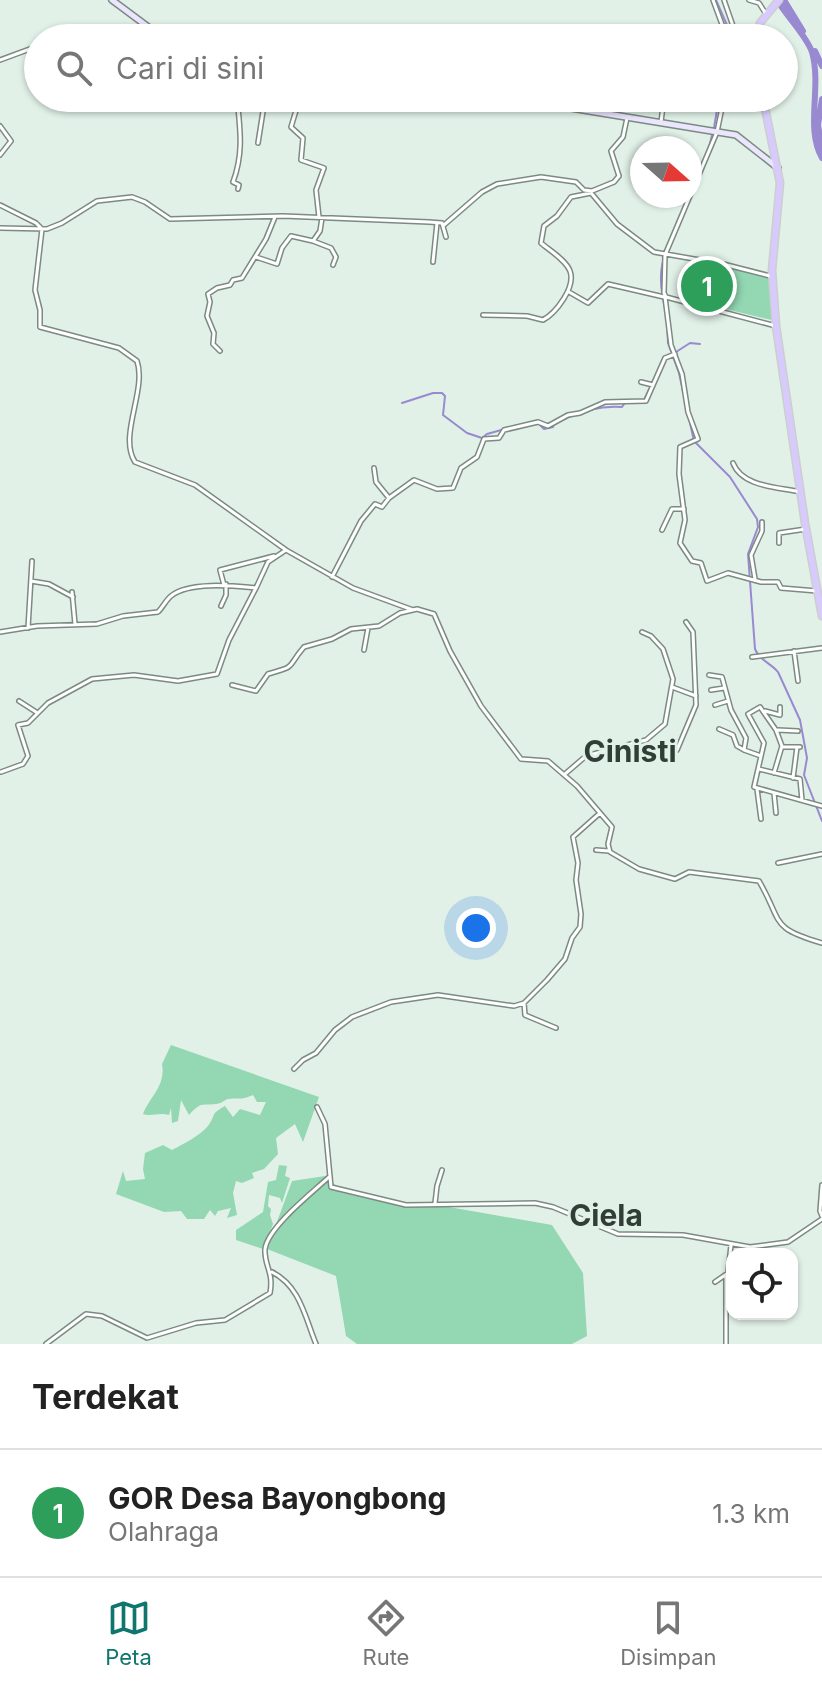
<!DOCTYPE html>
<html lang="id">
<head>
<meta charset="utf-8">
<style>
  :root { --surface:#fff; --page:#f2f2f2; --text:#222; --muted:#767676; --line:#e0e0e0; --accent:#0f766e }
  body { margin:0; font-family:Inter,sans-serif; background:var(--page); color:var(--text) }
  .controls { position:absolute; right:24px; bottom:24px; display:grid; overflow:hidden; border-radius:16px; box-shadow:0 2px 6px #0004 }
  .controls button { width:72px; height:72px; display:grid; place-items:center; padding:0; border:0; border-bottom:2px solid var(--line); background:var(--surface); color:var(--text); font:40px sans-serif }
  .compass { position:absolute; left:630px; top:136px; width:72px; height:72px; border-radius:50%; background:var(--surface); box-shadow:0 2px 6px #0004; rotate:110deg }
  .you { position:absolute; left:476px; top:928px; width:28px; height:28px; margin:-20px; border:6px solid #fff; border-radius:50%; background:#1a73e8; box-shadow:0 0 0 12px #1a73e833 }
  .badge { display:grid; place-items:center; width:52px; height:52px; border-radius:50%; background:var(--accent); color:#fff; font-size:26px; font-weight:700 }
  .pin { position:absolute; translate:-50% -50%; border:4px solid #fff; box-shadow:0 2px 8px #0006 }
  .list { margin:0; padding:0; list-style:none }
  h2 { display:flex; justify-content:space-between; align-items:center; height:104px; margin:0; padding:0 32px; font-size:34px }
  h2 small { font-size:26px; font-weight:400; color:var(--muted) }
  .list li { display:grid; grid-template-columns:52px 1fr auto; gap:24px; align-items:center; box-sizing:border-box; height:128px; padding:0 32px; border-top:2px solid var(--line) }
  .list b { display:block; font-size:30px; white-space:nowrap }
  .list p { margin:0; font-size:26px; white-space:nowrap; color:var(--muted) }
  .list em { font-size:26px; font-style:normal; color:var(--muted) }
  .icon { flex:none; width:44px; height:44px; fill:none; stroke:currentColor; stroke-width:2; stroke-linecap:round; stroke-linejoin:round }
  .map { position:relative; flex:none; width:822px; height:1344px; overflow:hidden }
  .search { position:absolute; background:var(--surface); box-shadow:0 2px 6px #0004; left:24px; right:24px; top:24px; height:88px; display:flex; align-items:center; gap:20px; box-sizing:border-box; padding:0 28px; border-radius:44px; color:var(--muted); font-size:30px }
  .sheet { height:232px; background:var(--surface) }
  nav { display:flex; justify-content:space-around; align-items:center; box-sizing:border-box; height:112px; border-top:2px solid var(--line); background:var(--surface); font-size:22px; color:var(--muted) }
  nav a { display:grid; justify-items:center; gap:4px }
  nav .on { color:var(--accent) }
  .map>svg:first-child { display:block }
  .green { fill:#93d7b3 }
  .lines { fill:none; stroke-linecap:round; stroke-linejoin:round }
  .stream { stroke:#9989d1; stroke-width:2 }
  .river { stroke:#9989d1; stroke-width:6 }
  .street-casing { stroke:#7c8b82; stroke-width:6 }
  .secondary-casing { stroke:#7c8b82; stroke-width:8 }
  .primary-casing { stroke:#cdcecd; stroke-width:9 }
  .street { stroke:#fff; stroke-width:3 }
  .secondary { stroke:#ebe5fe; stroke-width:5 }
  .primary { stroke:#d7cbfd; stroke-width:6 }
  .labels { text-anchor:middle; stroke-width:6; stroke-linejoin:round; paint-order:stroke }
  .quarter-label { font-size:30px; font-weight:bold; fill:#313e36; stroke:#e1f1e8 }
</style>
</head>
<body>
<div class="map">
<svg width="822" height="1344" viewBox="0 0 822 1344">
  <rect width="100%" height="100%" fill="#e1f1e8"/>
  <path class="green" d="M728 267 772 276 776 321 717 307Z
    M171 1045 319 1097 303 1142 295 1124 276 1138 278 1154 264 1169 252 1173 254 1178 242 1183 236 1181 233 1193 237 1215 227 1218 231 1208 218 1211 215 1216 210 1210 204 1219H187L181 1211 164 1212 116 1194 123 1171 126 1181 145 1179 143 1169 145 1153 163 1145 172 1150C185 1143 198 1137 208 1126 217 1114 209 1115 225 1106L233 1117 240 1109 260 1115 266 1102H257L253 1095C239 1101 240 1097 228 1099 224 1100 221 1104 216 1104 200 1106 202 1101 189 1115L181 1100 178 1121 172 1123 171 1108 169 1115C158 1112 152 1117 143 1114 150 1096 166 1086 162 1064Z
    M279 1165 287 1166 285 1176 290 1178 282 1203 280 1198 269 1195 268 1206 271 1209 270 1215 273 1224 263 1249 236 1240V1230L263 1212 268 1182 276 1180Z
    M325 1176 341 1190 406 1205 443 1206 552 1225 583 1273 587 1336 572 1344H357L346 1336 336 1276 267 1249 292 1181Z"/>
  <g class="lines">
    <path class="stream" d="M716 0 731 34 730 38
      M714 128 719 98
      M709 148 712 135
      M666 312C657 278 660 262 674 230
      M667 322 668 343 679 373 694 441 730 477 757 519 758 527 748 554 755 649C760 661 771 663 778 672L800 720 807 758 804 775 822 821
      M676 352 690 343 700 344
      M644 400 664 359
      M402 403 433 393H442L445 396 443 415 467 433 482 438 487 434 515 426
      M560 421C580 412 600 405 622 407L624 404
      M540 425 544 429 553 427 554 424"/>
    <path class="river" d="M777 0C787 17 806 35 812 52 822 88 805 128 822 158
      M784 0 803 31
      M815 51 822 66
      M822 99 818 125 822 148"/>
    <defs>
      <path id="street" d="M713 0 727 38
        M724 0 733 26 734 38
        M749 0 759 3 766 14
        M60 38C85 32 132 38 150 28
        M0 60 38 46
        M237 98C240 128 244 153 233 182L239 185 238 189
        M724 98 717 132 665 255 664 293 666 297 776 326
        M298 104 291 127 303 138 301 160 324 168 316 190 319 217
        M564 107V98
        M661 122 664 98
        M0 126 11 141 0 155
        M258 143 265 99
        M592 194 617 224 654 252 723 264 770 276
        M0 205 36 223 42 229 35 290 40 310V327L119 348 137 361C147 390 118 436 135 462L195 485 286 550
        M444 225 482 192 497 184 541 177 576 182 584 190 592 191 614 182 619 176 611 151 623 137 627 118
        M0 228 47 229 62 223 97 201 132 197 145 202 170 219 283 216 429 222 442 223 446 237
        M313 241 331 248 336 257 333 265
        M256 257 277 264 282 248 291 236 313 241 320 231 322 218
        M433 262 437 223
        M569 292 588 303 608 284 664 297
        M665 297 671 345 682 374 688 412 698 439 680 447 679 474 685 520 680 543 692 561 701 563 707 581 728 573 761 582H778L781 588 817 591
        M711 309 723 264
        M483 315 527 316 543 320C556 313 576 287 570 271 566 260 549 250 541 243L544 226 557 216 571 197 591 193
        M220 351 213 344 214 333 207 316 210 302 208 294 217 288 230 285 233 280 242 278 266 239 275 217
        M641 382 653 385
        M733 463C742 487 778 487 800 492
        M374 468 376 482 389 498
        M662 530 672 509H684
        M779 543V533L806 529
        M332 577 361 521 375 504 382 507 389 498 414 480 437 489 453 488 461 468 477 457 484 439 499 438 504 430 538 422 548 426 568 415 580 413 605 402 646 401 665 358 675 354
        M755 579 751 555 762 531V522
        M31 581 49 584 73 597
        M224 585 220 570 274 556
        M72 592 75 624
        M221 606 226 595V584
        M28 628 32 561
        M0 632 37 626 97 624 123 616 158 612C163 607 166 600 171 596 189 581 235 586 256 588L268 562 286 550 353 588 413 610
        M364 650 368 628
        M794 651 798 681
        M752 657 822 648
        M709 675 722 677 731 710 746 738 744 750 761 756
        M232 685 256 691 268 674C299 665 285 669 304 647L332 639 351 629 379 626 400 613 417 609 434 614 450 651 481 706 521 759 548 761 577 786 612 827 608 844 610 852 639 869 675 879 689 872 759 881C783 922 769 928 822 943
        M672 687 696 696
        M711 690 724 688
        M19 701 36 712
        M715 705 728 701
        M765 711 780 715V707
        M719 729 733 735 737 746 744 750
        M778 730 798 731
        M784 747H800
        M677 750 696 705 693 632 686 622
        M759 769 800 779 802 800
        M1 772 23 764 28 756 18 725 28 723 48 703 92 679 134 675 178 681 217 674 229 640 256 588
        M774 773 782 746 776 730 760 707 748 714 764 743 754 787 822 806
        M565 774 586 756 646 740 665 724 673 679 663 649 651 636 642 632
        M793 778 797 747
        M757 789 761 819
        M774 793 776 813
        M596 850 609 851
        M778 863 822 854
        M524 1003 525 1015 556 1028
        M294 1069 303 1060 316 1053 335 1030 352 1017 391 1002 438 995 514 1006 524 1003 547 980 565 959 572 938 580 927 581 914 576 880 578 863 573 837 600 813
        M317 1107 325 1124 331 1187 406 1205 535 1203 553 1207 618 1234 683 1235 750 1247 788 1242 822 1219
        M822 1185 820 1211 822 1216
        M435 1203 437 1186 442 1170
        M272 1272C300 1286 305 1317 316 1344
        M726 1276V1344
        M715 1282 728 1273 731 1245
        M46 1344 86 1314 102 1316 147 1338 196 1323 225 1320 270 1293C274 1272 264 1266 265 1249 268 1227 313 1192 329 1177"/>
      <path id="secondary" d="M112 0 163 38
        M254 98 283 100 323 108 345 98
        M526 98 571 108 736 135 778 168"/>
      <path id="primary" d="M757 38 760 23 779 0
        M763 98 780 183 772 270 776 326 805 523 822 616"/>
    </defs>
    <use href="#street" class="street-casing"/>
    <use href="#secondary" class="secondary-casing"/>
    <use href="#primary" class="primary-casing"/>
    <use href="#street" class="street"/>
    <use href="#secondary" class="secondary"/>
    <use href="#primary" class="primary"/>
  </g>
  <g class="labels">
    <g class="quarter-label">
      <text x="630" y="762">Cinisti</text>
      <text x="606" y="1226">Ciela</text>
    </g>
  </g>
</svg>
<div class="controls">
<button><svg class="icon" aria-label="locate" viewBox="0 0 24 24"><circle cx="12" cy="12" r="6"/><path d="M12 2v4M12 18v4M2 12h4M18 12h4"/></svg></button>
</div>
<svg class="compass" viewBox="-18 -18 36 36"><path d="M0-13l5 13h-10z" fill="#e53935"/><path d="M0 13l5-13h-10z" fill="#767676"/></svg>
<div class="you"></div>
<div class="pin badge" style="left:707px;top:286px;background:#2e9e5b">1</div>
<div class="search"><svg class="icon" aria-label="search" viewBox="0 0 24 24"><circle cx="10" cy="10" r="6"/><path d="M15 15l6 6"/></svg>Cari di sini</div>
</div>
<section class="sheet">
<h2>Terdekat<small></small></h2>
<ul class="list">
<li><span class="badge" style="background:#2e9e5b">1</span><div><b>GOR Desa Bayongbong</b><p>Olahraga</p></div><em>1.3 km</em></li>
</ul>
</section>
<nav>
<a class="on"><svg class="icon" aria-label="map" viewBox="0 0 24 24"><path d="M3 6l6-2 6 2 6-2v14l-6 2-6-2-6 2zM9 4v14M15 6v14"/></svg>Peta</a>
<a><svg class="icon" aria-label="directions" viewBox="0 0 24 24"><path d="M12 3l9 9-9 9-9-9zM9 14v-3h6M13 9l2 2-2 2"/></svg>Rute</a>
<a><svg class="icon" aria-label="saved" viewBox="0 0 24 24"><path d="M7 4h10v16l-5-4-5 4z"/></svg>Disimpan</a>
</nav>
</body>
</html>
